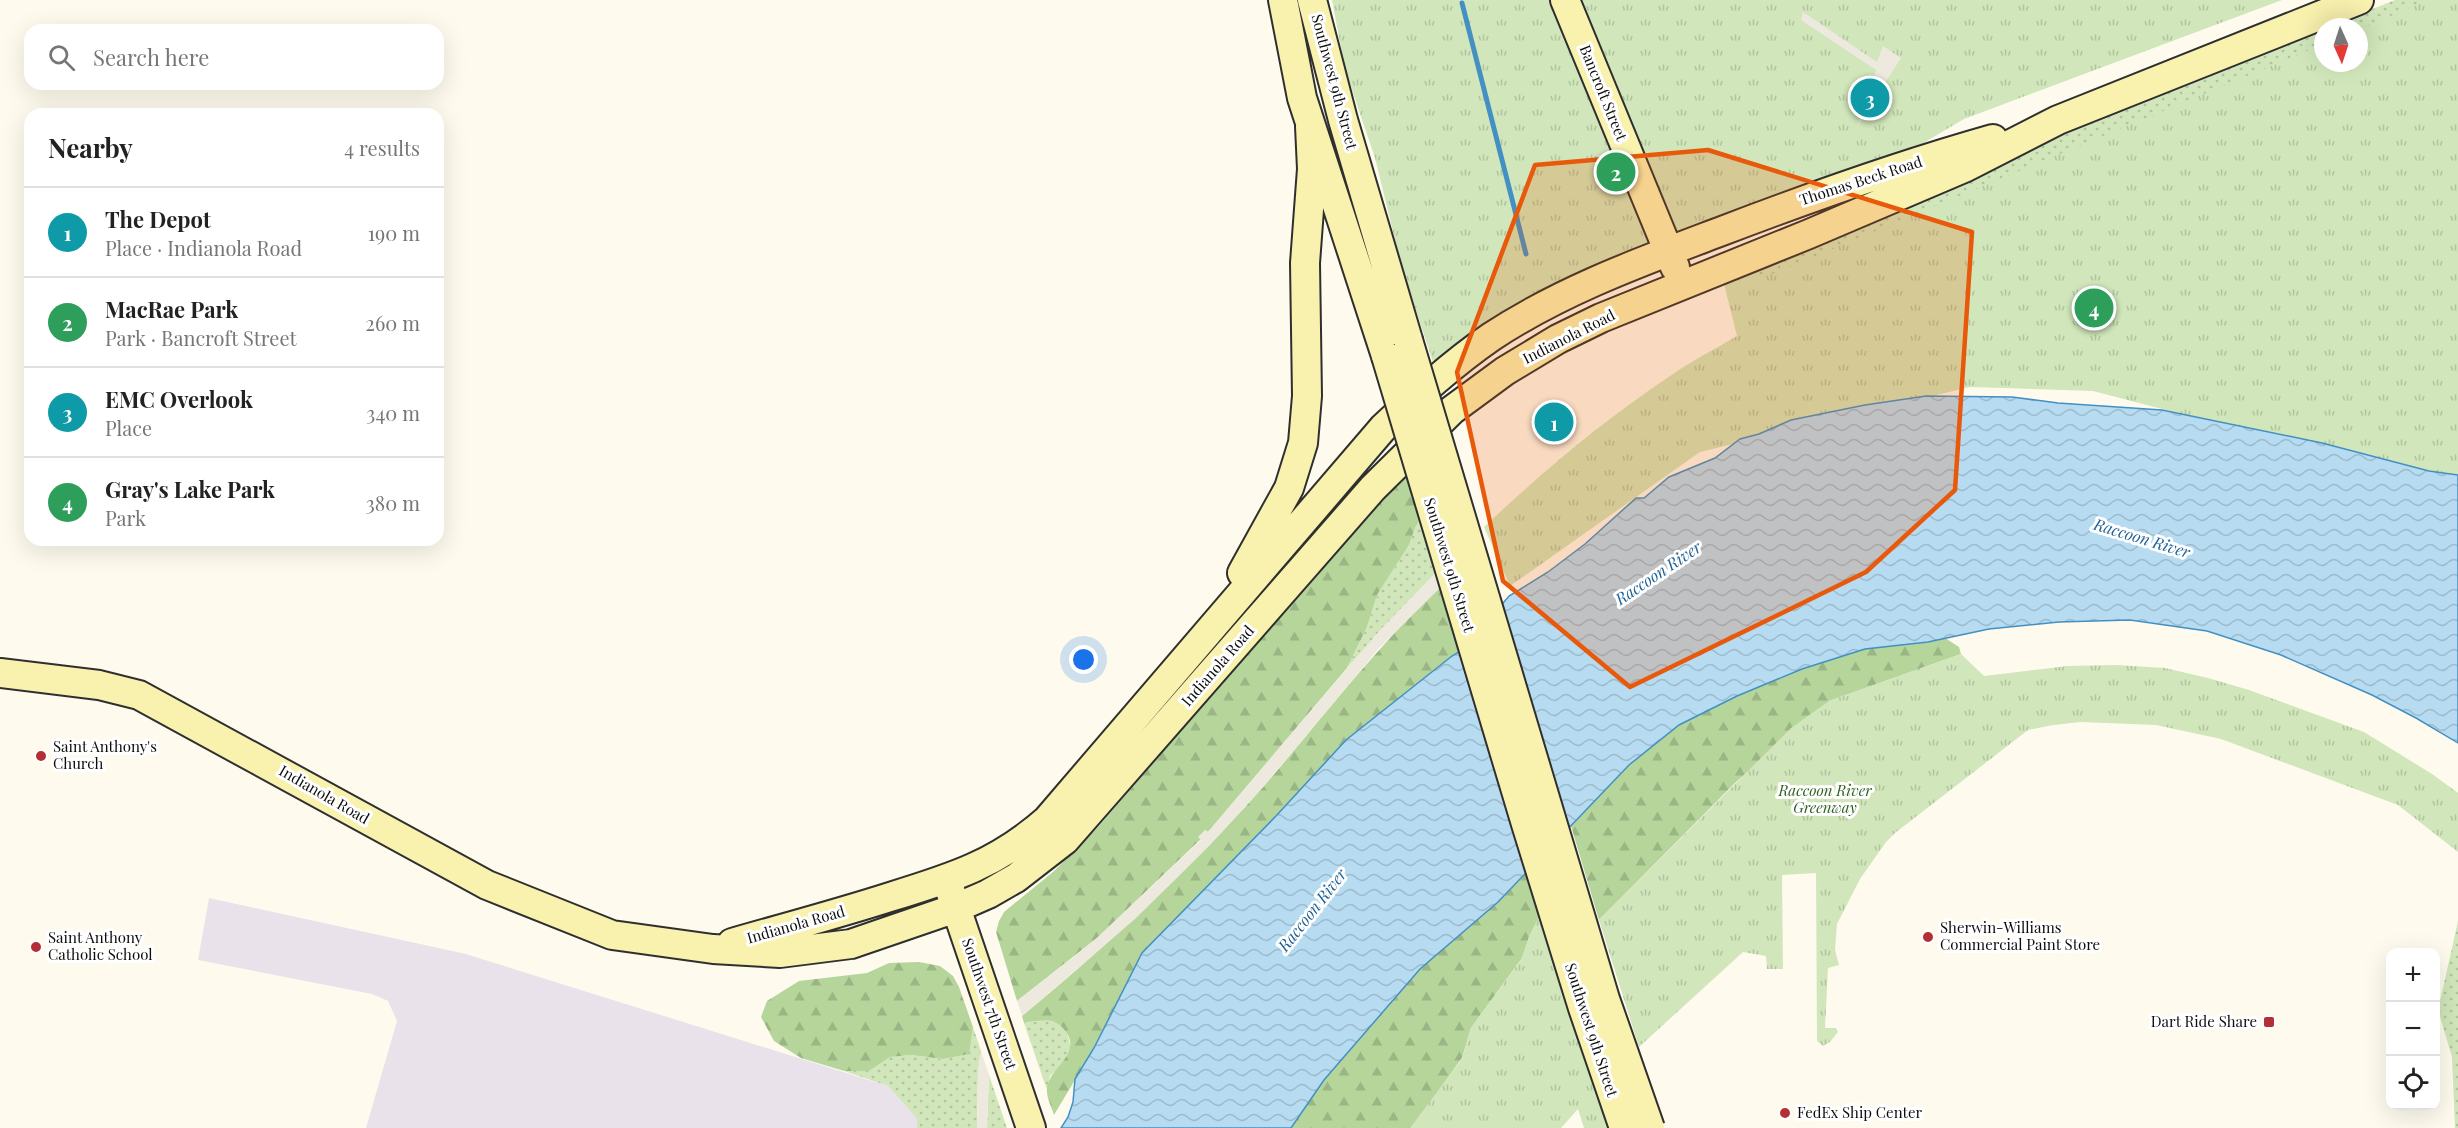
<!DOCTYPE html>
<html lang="en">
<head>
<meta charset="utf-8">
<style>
  :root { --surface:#fff; --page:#f2f2f2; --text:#222; --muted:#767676; --line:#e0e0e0; --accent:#b45309 }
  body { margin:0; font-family:"Playfair Display",serif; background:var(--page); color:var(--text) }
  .controls { position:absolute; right:18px; bottom:18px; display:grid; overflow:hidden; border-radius:12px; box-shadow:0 6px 24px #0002 }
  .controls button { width:54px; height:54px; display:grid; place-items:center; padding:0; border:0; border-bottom:2px solid var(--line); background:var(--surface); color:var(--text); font:30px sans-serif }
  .compass { position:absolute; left:2314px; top:18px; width:54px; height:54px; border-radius:50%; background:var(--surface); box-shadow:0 6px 24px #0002; rotate:177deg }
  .you { position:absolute; left:1084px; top:660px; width:21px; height:21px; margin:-15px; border:4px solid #fff; border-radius:50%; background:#1a73e8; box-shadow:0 0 0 9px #1a73e833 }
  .badge { display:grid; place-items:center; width:39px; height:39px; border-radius:50%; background:var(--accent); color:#fff; font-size:20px; font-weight:700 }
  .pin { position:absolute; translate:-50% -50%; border:3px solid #fff; box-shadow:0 2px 6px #0006 }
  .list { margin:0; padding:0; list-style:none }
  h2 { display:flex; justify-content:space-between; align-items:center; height:78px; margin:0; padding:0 24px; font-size:26px }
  h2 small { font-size:20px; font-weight:400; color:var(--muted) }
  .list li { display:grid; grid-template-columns:39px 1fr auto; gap:18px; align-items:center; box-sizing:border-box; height:90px; padding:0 24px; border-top:2px solid var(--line) }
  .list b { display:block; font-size:22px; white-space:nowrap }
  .list p { margin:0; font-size:20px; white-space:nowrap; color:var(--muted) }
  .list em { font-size:20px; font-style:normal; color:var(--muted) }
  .icon { flex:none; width:33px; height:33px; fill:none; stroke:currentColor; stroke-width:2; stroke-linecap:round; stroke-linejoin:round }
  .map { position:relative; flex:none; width:2458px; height:1128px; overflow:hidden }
  .search { position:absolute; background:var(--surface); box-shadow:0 6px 24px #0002; left:24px; top:24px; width:420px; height:66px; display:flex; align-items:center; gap:15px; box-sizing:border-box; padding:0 21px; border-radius:18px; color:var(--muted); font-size:22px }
  .panel { position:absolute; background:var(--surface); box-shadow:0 6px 24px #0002; left:24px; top:108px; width:420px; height:438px; border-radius:18px }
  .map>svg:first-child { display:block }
  .industrial { fill:#eae2eb }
  .grass { fill:url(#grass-dots) }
  .forest { fill:url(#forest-firs) }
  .park { fill:url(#park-tufts) }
  .plaza { fill:#ede9de }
  .water { fill:url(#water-waves); stroke:#4390c3; stroke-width:1.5 }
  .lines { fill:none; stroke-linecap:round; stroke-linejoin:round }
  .stream { stroke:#4390c3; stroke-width:5 }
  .secondary-casing { stroke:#2f2f2f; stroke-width:32 }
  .secondary { stroke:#f9f1ae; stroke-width:28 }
  .secondary-bridge-casing { stroke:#2f2f2f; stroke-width:32; stroke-linecap:butt }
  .secondary-bridge { stroke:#f9f1ae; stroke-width:28 }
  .marked { fill:#e8590c; fill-opacity:0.2; stroke:#e8590c; stroke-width:4.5; stroke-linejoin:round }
  .poi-dot { fill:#b32f35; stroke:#fff; stroke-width:2 }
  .labels { text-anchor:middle; stroke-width:6; stroke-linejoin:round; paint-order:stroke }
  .street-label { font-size:15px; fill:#0d0d0d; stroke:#fff }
  .poi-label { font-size:15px; fill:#0d0d0d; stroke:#fff; text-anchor:start }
  .park-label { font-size:15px; font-style:italic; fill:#2f6022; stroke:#fff }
  .water-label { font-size:16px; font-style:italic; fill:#206295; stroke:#fff }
</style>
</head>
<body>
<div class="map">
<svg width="2458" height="1128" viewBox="0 0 2458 1128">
  <defs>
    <pattern id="grass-dots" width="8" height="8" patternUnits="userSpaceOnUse" patternTransform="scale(1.5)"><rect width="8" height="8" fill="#d1e6ba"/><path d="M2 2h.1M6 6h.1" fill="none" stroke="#b2c49f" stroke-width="1.8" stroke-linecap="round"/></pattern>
    <pattern id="forest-firs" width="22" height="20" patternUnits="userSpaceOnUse" patternTransform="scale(1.5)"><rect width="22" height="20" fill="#b5d59b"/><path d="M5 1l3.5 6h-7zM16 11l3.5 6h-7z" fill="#9ab684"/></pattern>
    <pattern id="park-tufts" width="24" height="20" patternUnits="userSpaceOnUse" patternTransform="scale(1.5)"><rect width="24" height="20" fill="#d1e6ba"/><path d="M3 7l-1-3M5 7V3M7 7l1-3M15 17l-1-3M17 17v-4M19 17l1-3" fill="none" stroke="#b2c49f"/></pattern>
    <pattern id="water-waves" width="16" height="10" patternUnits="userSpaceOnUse" patternTransform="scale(1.5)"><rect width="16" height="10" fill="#b7dbf1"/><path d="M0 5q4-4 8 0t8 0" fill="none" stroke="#9cbbcd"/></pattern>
  </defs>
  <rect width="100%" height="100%" fill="#fefbee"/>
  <path class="industrial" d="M209 898 466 954 888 1086 917 1119V1128H366L397 1021 388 1001 372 994 198 960Z"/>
  <path class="grass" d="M2395 0H2458V32L1752 322 1740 278 1908 207 2040 142 2323 29V63H2359V27H2327Z
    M1424 513 1440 568 1347 668 1367 627 1377 595 1409 545 1415 528Z
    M2458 921V1128H2455L2452 1057 2438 1010Z
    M1044 1020 1059 1023 1067 1032 1071 1048 1063 1064 1050 1076 1047 1090 1024 1023Z
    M973 1027 981 1051 978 1072 977 1128H917V1119L888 1086 844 1071H869L890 1057 911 1055 943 1059 968 1054Z
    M989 1075 1007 1128H987Z"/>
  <path class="forest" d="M1411 472 1424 513 1415 528 1409 545 1377 595 1367 627 1347 668 1208 832 1205 830 1201 839 1097 938 1017 1001 996 932 999 921 1004 912 1053 872 1099 826 1379 500Z
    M1444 584 1464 649 1276 816 1142 953 1094 1048 1054 1115C1052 1108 1046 1097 1047 1089 1048 1067 1086 1054 1063 1028 1053 1017 1038 1021 1024 1023L1022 1016C1108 945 1189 871 1263 787 1323 718 1377 645 1444 584Z
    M1945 638 1959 647 1961 654 1829 701 1735 783 1599 920 1571 826 1629 765 1679 725 1737 696 1802 669 1865 649Z
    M1527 871 1541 913 1529 937 1522 958 1471 1028 1462 1058 1413 1126 1410 1128H1291L1324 1080 1420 969 1498 902Z
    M919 962 940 966 953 976 959 987 973 1027 969 1054 943 1059 911 1055 890 1057 869 1071H844L801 1058 774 1041 761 1017 767 1001 799 981 867 973 889 963Z"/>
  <path class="park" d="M1332 0H2282L1964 119 1898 158 1435 368 1402 268 1375 158 1345 69Z
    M2429 0H2458V486L2093 391 1970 387 1700 452 1510 586 1484 527C1542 472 1604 420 1670 376 1691 361 1715 349 1737 336L1723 280 1775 273 2323 44V63H2359V29Z
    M1961 654 1984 676 2068 666 2116 665 2165 668 2208 678 2249 690 2364 732 2432 774 2458 793V852L2398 805 2221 739 2156 725 2081 722 2053 725 2028 730 1895 833 1886 842 1860 879 1837 924 1835 950 1839 965 1828 968 1825 1028H1836L1838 1032 1830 1042 1823 1046 1817 1041 1816 873 1782 875 1783 969H1767L1766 956 1743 952 1639 1047 1599 920 1791 728 1829 701Z
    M1541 913 1609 1128H1584L1578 1109 1561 1128H1410L1462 1059 1471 1028 1522 958 1529 937Z"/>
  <path class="plaza" d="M1803 12 1877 62 1883 46 1901 58 1857 127 1876 70 1801 20Z
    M1440 568 1444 584 1379 648 1264 786 1210 845 1135 919 1022 1016 1017 1001 1097 938 1201 840 1198 837 1205 830 1208 832 1236 799 1380 630Z
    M981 1051 989 1075 987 1128H977L978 1072Z"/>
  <path class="water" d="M1926 396 2012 397 2058 403 2162 410 2322 443 2429 471 2458 475V743L2416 718 2372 695 2281 655 2207 631 2130 620 2059 622 1989 629 1928 642 1865 649 1802 669 1737 696 1679 725 1629 765 1498 902 1420 969 1324 1080 1291 1128H1061L1068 1117 1073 1102 1075 1079 1094 1048 1142 953 1276 816 1346 740 1452 656 1464 649 1509 596 1548 572 1585 544 1636 498H1644L1669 477 1715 458 1740 439 1759 434 1791 420 1865 405Z"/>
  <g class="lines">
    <path class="stream" d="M1462 3 1526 254"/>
    <defs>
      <path id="secondary" d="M1283 0 1302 98 1386 356
        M1312 0 1343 120 1408 340
        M1565 0 1675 267
        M1242 573 1289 488 1303 443 1307 396 1305 263 1312 169 1310 126
        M0 673 99 685 139 695 487 885 612 935 713 949 780 953 851 944 956 908 988 894 1016 878 1065 840 1373 488 1452 410 1505 371 1558 339 1601 318 1809 234 1966 167 2058 120 2359 0
        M950 890 1031 1128
        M732 943C784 928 837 914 890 897 952 878 997 864 1047 820L1383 428C1417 396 1452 364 1491 337 1562 290 1643 261 1722 231 1811 197 1901 165 1993 139"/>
    </defs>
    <use href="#secondary" class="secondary-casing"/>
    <use href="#secondary" class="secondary"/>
    <defs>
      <path id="secondary-bridge" d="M1408 340 1605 999 1650 1128
        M1386 356 1526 824 1583 1008 1624 1128"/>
    </defs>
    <use href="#secondary-bridge" class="secondary-bridge-casing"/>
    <use href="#secondary-bridge" class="secondary-bridge"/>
  </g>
  <path class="marked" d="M1708 150 1972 232 1955 490 1866 572 1630 687 1503 581 1457 372 1535 165Z"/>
  <g class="poi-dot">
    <circle cx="41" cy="756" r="6"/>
    <circle cx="1928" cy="937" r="6"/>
    <circle cx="36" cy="947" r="6"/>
    <rect x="2263" y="1016" width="12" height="12" rx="3"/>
    <circle cx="1785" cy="1113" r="6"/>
  </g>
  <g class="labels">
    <g class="street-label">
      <text transform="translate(1334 82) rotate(75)" y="5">Southwest 9th Street</text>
      <text transform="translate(1603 93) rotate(68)" y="5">Bancroft Street</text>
      <text transform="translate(1861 181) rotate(-18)" y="5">Thomas Beck Road</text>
      <text transform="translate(1569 337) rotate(-27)" y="5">Indianola Road</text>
      <text transform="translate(1449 565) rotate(73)" y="5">Southwest 9th Street</text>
      <text transform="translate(1218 666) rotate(-49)" y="5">Indianola Road</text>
      <text transform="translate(324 795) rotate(30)" y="5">Indianola Road</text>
      <text transform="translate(796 925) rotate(-16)" y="5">Indianola Road</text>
      <text transform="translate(989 1004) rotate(71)" y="5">Southwest 7th Street</text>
      <text transform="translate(1591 1030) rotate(72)" y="5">Southwest 9th Street</text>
    </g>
    <g class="poi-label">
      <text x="53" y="752">Saint Anthony's<tspan x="53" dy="17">Church</tspan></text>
      <text x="1940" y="933">Sherwin-Williams<tspan x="1940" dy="17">Commercial Paint Store</tspan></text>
      <text x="48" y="943">Saint Anthony<tspan x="48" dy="17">Catholic School</tspan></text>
      <text x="2257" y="1027" text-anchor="end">Dart Ride Share</text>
      <text x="1797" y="1118">FedEx Ship Center</text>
    </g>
    <g class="park-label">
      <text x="1825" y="796">Raccoon River<tspan x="1825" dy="17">Greenway</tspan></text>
    </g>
    <g class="water-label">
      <text transform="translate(2142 538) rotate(17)" y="6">Raccoon River</text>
      <text transform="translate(1658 573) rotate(-34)" y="6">Raccoon River</text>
      <text transform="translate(1312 910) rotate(-52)" y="6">Raccoon River</text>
    </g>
  </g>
</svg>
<div class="controls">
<button>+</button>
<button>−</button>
<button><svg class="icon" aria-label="locate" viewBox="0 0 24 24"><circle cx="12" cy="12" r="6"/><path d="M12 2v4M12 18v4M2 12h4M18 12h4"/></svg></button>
</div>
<svg class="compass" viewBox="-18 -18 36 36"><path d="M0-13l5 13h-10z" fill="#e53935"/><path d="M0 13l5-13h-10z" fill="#767676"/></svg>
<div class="you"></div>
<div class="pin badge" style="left:1554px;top:422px;background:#0f9aa8">1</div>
<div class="pin badge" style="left:1616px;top:172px;background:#2e9e5b">2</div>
<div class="pin badge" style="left:1870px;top:98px;background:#0f9aa8">3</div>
<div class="pin badge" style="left:2094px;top:308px;background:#2e9e5b">4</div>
<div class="search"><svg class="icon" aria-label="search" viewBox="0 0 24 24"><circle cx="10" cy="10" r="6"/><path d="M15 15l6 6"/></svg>Search here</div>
<section class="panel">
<h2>Nearby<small>4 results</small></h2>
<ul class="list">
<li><span class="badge" style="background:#0f9aa8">1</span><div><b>The Depot</b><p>Place · Indianola Road</p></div><em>190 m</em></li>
<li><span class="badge" style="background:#2e9e5b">2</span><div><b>MacRae Park</b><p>Park · Bancroft Street</p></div><em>260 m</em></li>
<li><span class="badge" style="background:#0f9aa8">3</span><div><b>EMC Overlook</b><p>Place</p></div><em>340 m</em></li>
<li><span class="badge" style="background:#2e9e5b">4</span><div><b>Gray's Lake Park</b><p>Park</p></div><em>380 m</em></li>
</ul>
</section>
</div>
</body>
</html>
